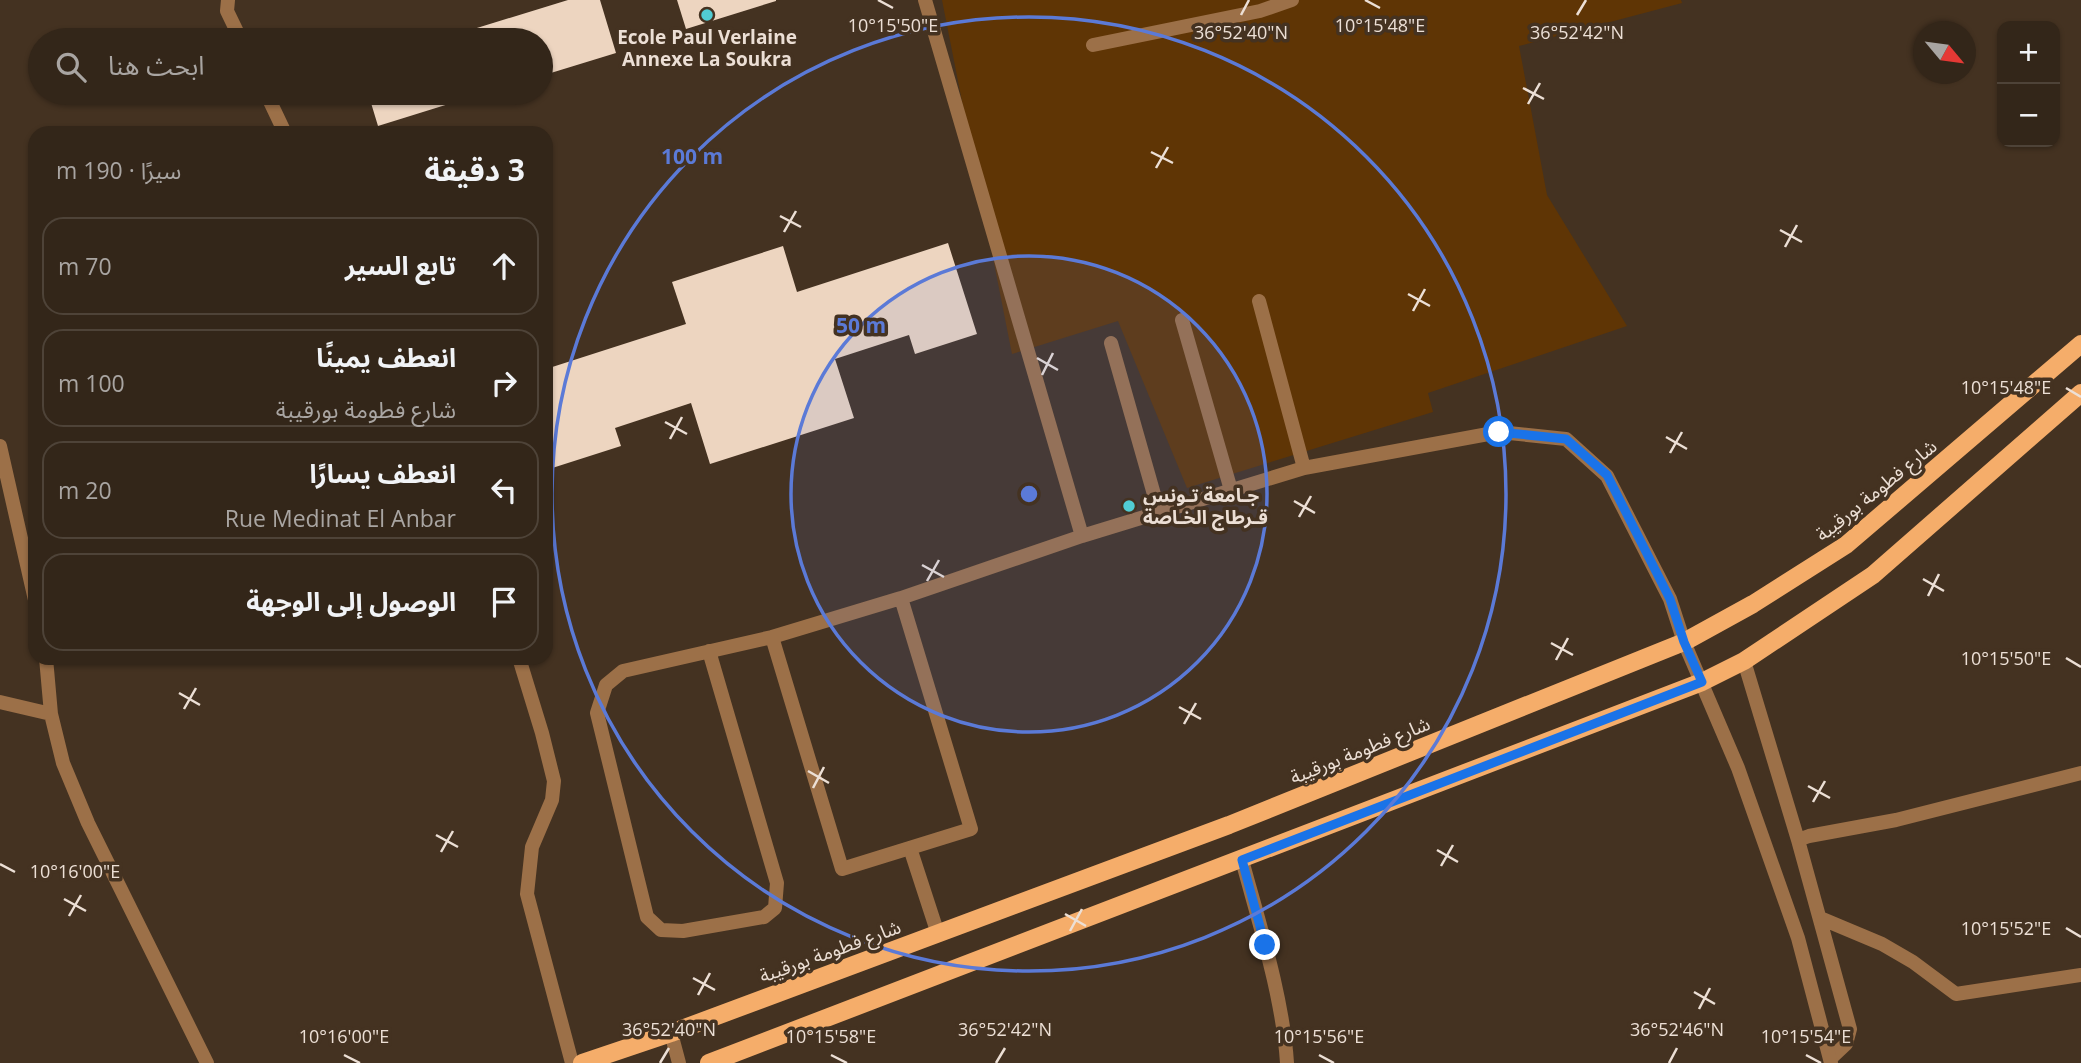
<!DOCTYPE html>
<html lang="ar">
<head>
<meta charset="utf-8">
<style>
  :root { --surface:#332619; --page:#3e3226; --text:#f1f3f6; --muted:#a9a5a2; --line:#4e4338 }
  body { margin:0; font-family:"Open Sans","Noto Sans Arabic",sans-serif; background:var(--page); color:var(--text); direction:rtl }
  .controls { position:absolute; right:21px; top:21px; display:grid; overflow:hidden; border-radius:14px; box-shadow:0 2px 5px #0004 }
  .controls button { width:63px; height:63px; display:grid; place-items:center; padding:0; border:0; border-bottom:2px solid var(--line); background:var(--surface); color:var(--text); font:35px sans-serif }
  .compass { position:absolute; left:1913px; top:21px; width:63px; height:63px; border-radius:50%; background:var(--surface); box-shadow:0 2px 5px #0004; rotate:119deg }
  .stop { position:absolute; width:21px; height:21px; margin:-16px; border:5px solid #1a73e8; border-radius:50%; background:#fff }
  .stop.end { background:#1a73e8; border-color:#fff; box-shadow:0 2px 7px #0008 }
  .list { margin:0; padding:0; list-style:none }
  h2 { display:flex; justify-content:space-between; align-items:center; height:91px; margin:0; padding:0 28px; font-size:30px }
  h2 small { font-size:23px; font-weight:400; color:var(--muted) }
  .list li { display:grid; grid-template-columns:46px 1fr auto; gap:21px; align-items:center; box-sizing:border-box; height:98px; margin:0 14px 14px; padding:0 14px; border:2px solid var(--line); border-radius:21px }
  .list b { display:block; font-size:26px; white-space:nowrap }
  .list p { margin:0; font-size:23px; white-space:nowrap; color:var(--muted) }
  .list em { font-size:23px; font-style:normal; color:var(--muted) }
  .icon { flex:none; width:38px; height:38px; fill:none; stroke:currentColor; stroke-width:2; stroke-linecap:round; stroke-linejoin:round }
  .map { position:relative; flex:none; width:2081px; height:1063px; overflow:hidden; direction:ltr }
  .search { position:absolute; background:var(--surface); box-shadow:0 2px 5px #0004; left:28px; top:28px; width:525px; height:77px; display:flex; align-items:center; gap:18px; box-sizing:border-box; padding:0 24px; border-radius:38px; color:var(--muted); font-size:26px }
  .panel { position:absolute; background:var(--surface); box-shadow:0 2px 5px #0004; left:28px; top:126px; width:525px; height:539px; border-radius:21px; direction:rtl }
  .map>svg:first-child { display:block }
  .green { fill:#5f3505 }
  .building { fill:#edd5c0 }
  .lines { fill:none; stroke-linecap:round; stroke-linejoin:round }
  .service { stroke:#9c7048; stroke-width:14 }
  .minor { stroke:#9c7048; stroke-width:14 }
  .primary { stroke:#f5ad6a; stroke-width:18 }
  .route { stroke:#1a73e8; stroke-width:9 }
  .ticks { fill:none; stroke:#ecdfd5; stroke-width:2.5 }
  .ring { fill:none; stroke:#5b7ad7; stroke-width:3.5 }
  .poi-dot { fill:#51ccd3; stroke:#443221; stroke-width:2.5 }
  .labels { text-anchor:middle; stroke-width:7; stroke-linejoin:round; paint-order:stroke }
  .poi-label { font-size:19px; font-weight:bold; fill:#ecdfd5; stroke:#443221 }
  .street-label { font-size:19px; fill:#ecdfd5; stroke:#443221 }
  .ticks-label { font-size:18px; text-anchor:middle; fill:#ecdfd5; stroke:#443221; stroke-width:7; stroke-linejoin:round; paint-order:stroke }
  .centre { fill:#5b7ad7; stroke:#443221; stroke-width:3.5 }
  .ring-label { font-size:21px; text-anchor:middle; font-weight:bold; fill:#5b7ad7; stroke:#443221; stroke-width:7; stroke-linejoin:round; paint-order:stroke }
</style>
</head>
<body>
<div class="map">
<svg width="2081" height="1063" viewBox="0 0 2081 1063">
  <rect width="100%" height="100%" fill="#443221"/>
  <path class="green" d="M942 0H1681L1682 3 1519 46 1547 195 1627 326 1428 393 1433 412 1187 488 1118 321 1012 354Z"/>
  <path class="building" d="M568 0H600L616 53 541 76V40H438Z
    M677 0H776V1L686 29Z
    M368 93H484L378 126Z
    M948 243 977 334 915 354 909 335 835 359 854 418 710 464 691 403 615 428 621 446 546 470V369L686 324 672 282 783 246 797 292Z"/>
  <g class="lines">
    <path class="service" d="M925 0 1082 536
      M1259 301 1304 468
      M1182 320 1231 490
      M1111 343 1159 512
      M901 598 971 829 842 869 772 637 901 598 1082 536 1304 468 1499 432 1566 439 1607 476 1670 599 1684 642
      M709 651 777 883 775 908 764 917 683 931 661 930 647 917 597 713 606 685 623 671 772 637
      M1744 661 1798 840
      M910 848 938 934
      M1820 918 1882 944 1913 962 1956 994 2081 975
      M1831 1058 1846 1044 1850 1029 1798 840 1809 836 1896 820 2081 773"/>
    <path class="minor" d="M228 0 227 11 241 40
      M1093 45 1260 11 1292 0
      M266 93 285 133
      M0 446 35 600
      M1684 642 1738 768 1798 938 1831 1063
      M46 658 51 714
      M519 658 542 733 554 781 552 800 532 847 527 894 572 1063
      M0 702 51 714 63 763 88 823 207 1063
      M1242 860C1259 923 1283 998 1287 1063
      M671 1033 679 1063"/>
    <path class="primary" d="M582 1063 671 1033 1229 825 1684 642 1753 604 1846 545 2081 344
      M709 1063 1702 682 1744 661 1873 575 2081 393"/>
  </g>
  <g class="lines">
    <path class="route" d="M1265 945 1242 860 1702 682 1684 642 1670 599 1607 475 1566 439 1499 432"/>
  </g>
  <path class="ticks" d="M878 0 893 8M1365 0 1380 8M1241 15 1249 0M1577 15 1586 0M1523 88 1544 99M1528 104 1540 83M1151 152 1173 163M1156 168 1168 147M780 216 801 227M1780 230 1802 242M784 232 796 211M1785 247 1797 225M1408 294 1430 306M1413 311 1425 289M1037 358 1058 370M1042 375 1053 353M2066 388 2081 397M665 422 687 434M1666 437 1687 449M670 439 682 417M1670 453 1682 432M1294 501 1315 513M1299 517 1311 496M922 565 944 577M1923 579 1944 591M927 581 939 560M1928 596 1939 574M1551 643 1573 655M2066 658 2081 667M1556 660 1568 638M179 693 200 705M1179 707 1201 719M184 709 196 688M1184 724 1196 703M808 771 829 783M1808 786 1830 798M813 788 824 767M1813 802 1825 781M436 835 458 847M1437 850 1458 862M441 852 453 831M0 864 15 872M1441 866 1453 845M64 899 86 911M1065 914 1086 926M69 916 81 895M2066 928 2081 937M1070 931 1082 909M693 978 715 990M1694 992 1715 1004M698 995 710 973M1699 1009 1710 988M344 1055 360 1063M831 1055 847 1063M1319 1055 1334 1063M1806 1055 1821 1063M660 1063 669 1048M996 1063 1005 1048M1669 1063 1677 1048"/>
  <circle cx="1029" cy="494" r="238" fill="#5b7ad7" fill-opacity=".12"/>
  <g class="ring">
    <circle cx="1029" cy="494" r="238"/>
    <circle cx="1029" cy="494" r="477"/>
  </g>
  <g class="poi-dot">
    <circle cx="707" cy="15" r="7"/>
    <circle cx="1129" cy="506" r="7"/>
  </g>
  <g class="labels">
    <g class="poi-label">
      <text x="707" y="44">Ecole Paul Verlaine<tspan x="707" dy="22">Annexe La Soukra</tspan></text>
      <text x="1143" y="502" text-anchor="start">جـامعة تـونس<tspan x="1143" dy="22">قـرطاج الخـاصة</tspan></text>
    </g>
    <g class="street-label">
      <text transform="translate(1876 490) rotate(-39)" y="7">شارع فطومة بورقيبة</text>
      <text transform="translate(1360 750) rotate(-22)" y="7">شارع فطومة بورقيبة</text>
      <text transform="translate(830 951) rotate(-20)" y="7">شارع فطومة بورقيبة</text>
    </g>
  </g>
  <g class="ticks-label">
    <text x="893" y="32">10°15'50"E</text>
    <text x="1380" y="32">10°15'48"E</text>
    <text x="1241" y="39">36°52'40"N</text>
    <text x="1577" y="39">36°52'42"N</text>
    <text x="2006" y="394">10°15'48"E</text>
    <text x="2006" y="665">10°15'50"E</text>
    <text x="75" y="878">10°16'00"E</text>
    <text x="2006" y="935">10°15'52"E</text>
    <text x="669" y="1036">36°52'40"N</text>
    <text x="1005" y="1036">36°52'42"N</text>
    <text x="1677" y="1036">36°52'46"N</text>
    <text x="344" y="1043">10°16'00"E</text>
    <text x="831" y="1043">10°15'58"E</text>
    <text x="1319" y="1043">10°15'56"E</text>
    <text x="1806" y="1043">10°15'54"E</text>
  </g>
  <circle cx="1029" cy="494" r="10" class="centre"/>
  <g class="ring-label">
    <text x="692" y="164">100 m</text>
    <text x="861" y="333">50 m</text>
  </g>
</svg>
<div class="controls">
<button>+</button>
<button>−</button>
</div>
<svg class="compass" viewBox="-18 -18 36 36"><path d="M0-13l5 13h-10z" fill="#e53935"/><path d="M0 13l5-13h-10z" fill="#a9a5a2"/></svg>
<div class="stop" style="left:1499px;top:432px"></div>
<div class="stop end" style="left:1265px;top:945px"></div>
<div class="search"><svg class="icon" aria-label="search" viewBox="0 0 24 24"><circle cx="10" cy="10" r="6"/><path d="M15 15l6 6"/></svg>ابحث هنا</div>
<section class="panel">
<h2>3 دقيقة<small>سيرًا · 190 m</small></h2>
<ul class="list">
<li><svg class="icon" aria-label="ahead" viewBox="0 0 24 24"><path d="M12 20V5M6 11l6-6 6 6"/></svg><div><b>تابع السير</b></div><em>70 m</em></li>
<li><svg class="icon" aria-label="right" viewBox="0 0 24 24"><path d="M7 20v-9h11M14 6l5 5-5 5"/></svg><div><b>انعطف يمينًا</b><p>شارع فطومة بورقيبة</p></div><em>100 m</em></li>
<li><svg class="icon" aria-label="left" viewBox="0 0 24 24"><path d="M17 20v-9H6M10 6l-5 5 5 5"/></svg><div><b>انعطف يسارًا</b><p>Rue Medinat El Anbar</p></div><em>20 m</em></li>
<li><svg class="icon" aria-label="arrive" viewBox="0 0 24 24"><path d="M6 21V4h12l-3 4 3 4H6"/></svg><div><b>الوصول إلى الوجهة</b></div></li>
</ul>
</section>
</div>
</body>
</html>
